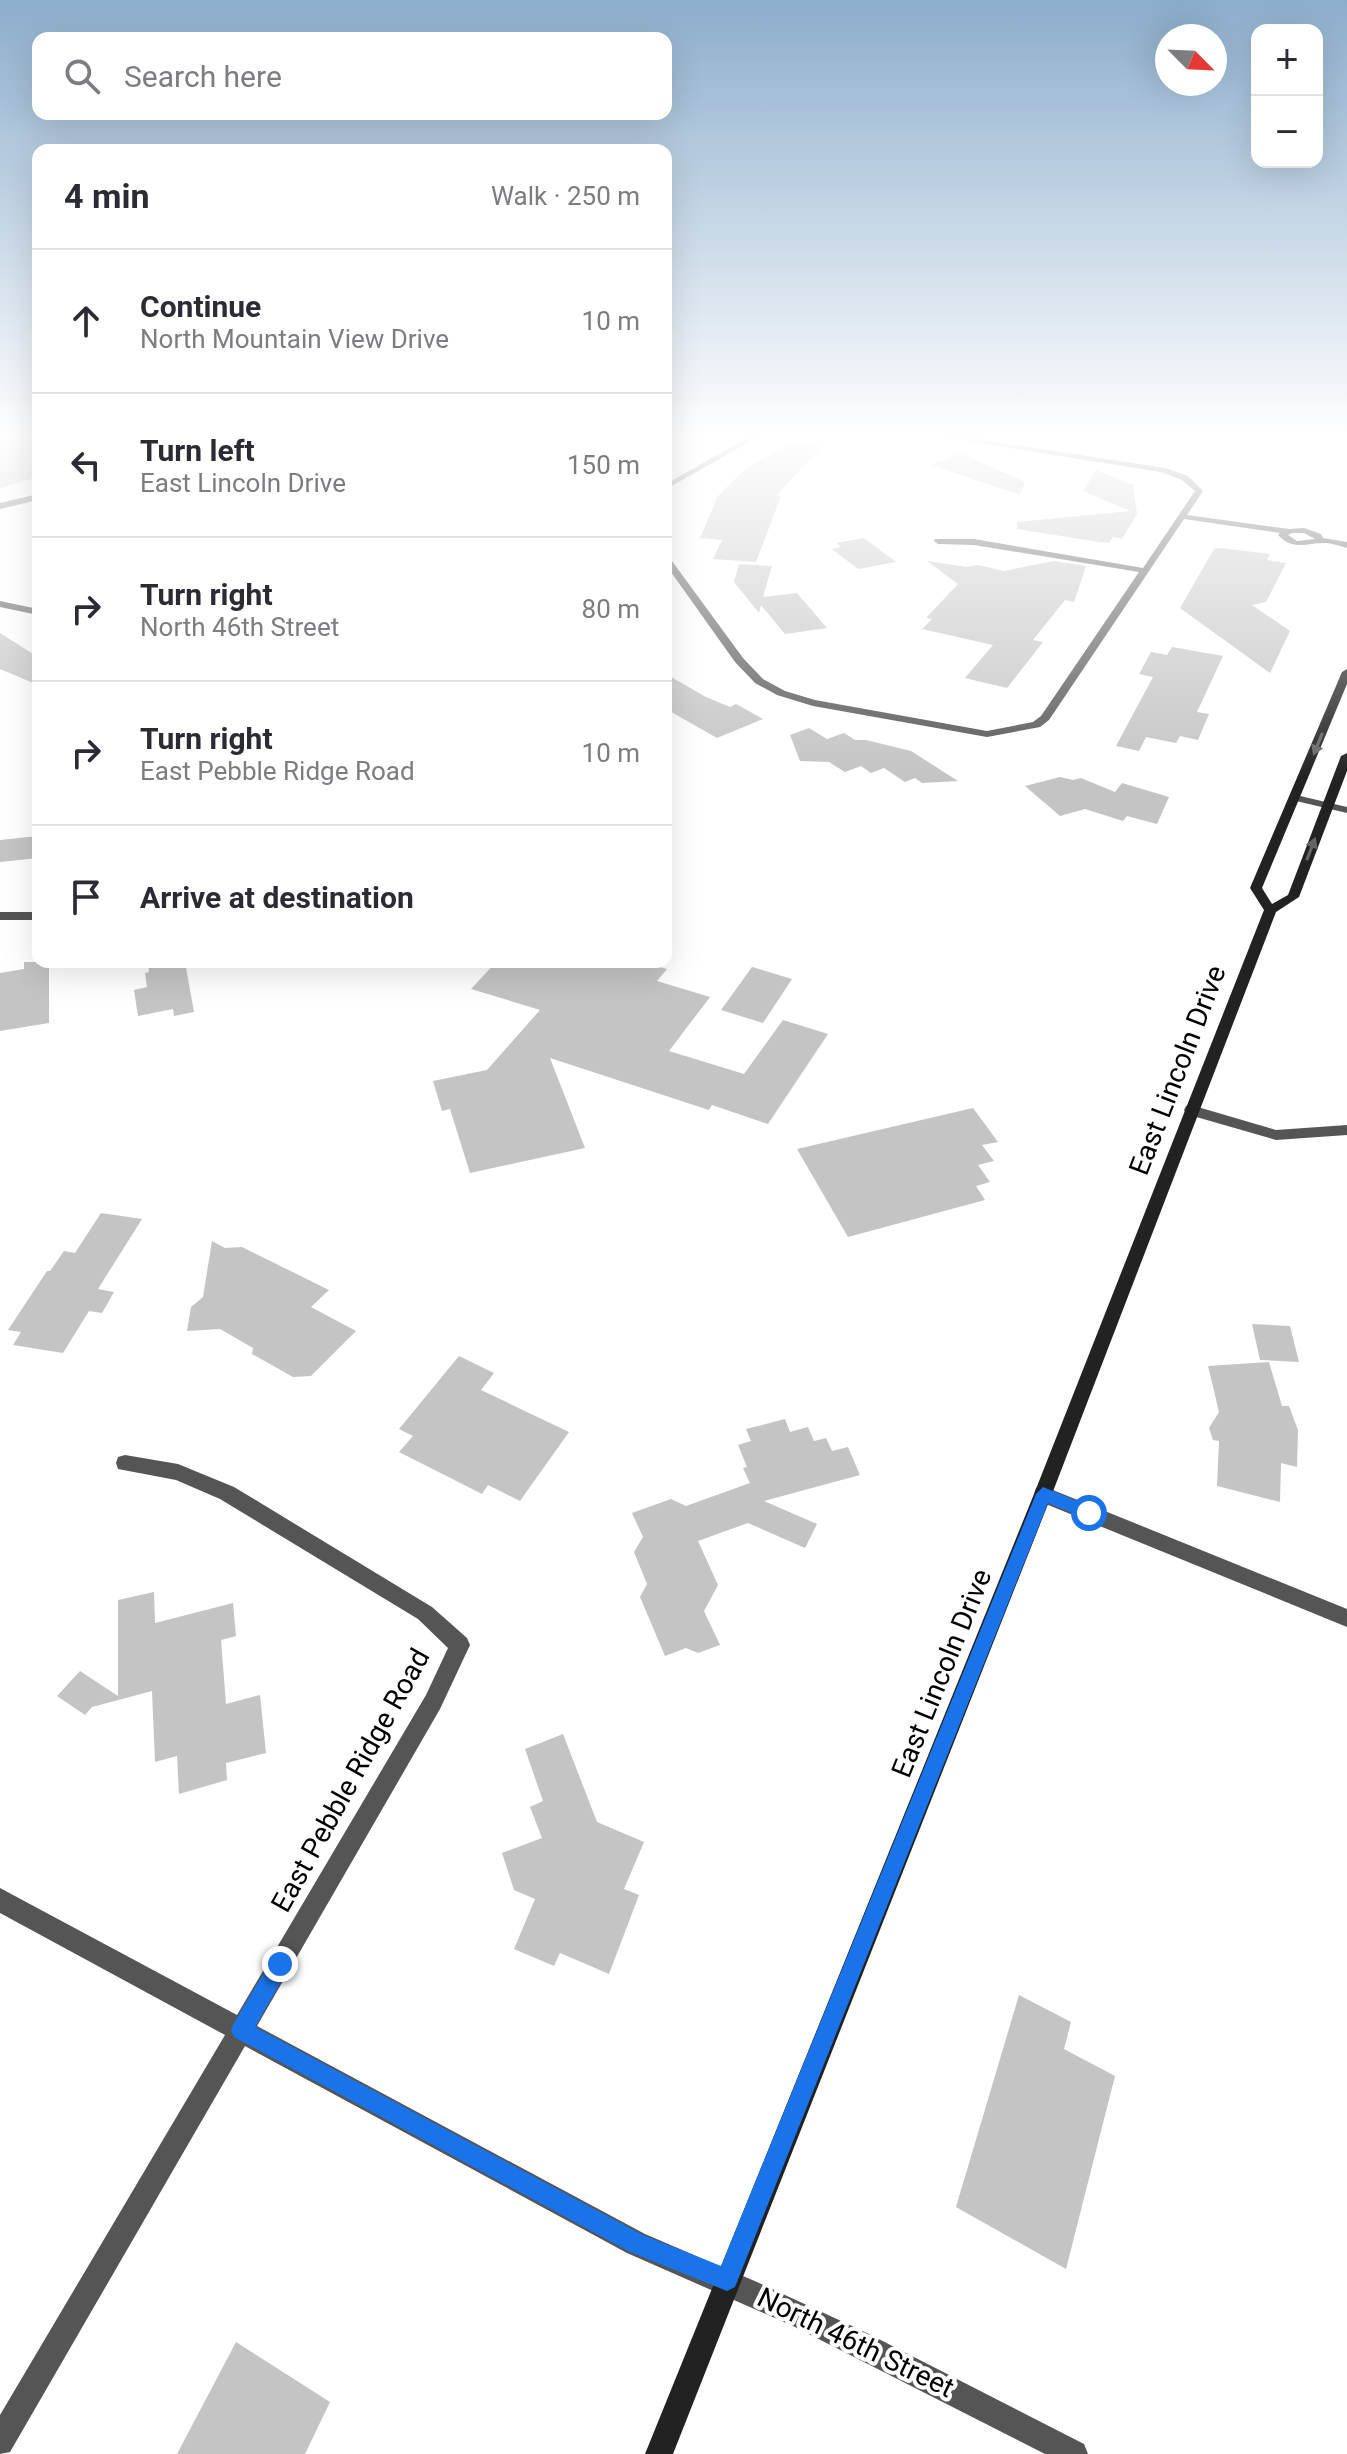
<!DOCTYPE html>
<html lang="en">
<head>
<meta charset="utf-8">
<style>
  :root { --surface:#fff; --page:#f7f7f7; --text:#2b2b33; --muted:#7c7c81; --line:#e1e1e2 }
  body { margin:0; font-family:Roboto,sans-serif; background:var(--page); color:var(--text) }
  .controls { position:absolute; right:24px; top:24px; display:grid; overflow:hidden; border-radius:16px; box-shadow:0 8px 32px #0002 }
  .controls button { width:72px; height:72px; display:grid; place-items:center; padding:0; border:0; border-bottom:2px solid var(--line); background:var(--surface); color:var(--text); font:40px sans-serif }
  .compass { position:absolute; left:1155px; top:24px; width:72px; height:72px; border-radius:50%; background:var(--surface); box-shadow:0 8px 32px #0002; rotate:114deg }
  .stop { position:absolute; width:24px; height:24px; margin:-18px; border:6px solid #1a73e8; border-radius:50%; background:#fff }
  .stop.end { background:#1a73e8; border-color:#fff; box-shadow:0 2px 8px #0008 }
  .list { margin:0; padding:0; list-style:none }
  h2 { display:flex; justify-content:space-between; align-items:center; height:104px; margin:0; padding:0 32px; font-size:34px }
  h2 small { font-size:26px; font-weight:400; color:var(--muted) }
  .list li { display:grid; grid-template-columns:52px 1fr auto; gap:24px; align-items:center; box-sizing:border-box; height:144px; padding:0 32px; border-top:2px solid var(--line) }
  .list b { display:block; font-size:30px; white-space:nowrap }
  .list p { margin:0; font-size:26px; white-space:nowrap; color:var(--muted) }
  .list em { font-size:26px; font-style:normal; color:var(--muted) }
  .icon { flex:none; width:44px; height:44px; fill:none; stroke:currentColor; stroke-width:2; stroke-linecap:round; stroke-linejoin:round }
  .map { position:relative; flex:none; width:1347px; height:2454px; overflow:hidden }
  .search { position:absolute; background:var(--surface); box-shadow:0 8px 32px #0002; left:32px; top:32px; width:640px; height:88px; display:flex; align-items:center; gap:20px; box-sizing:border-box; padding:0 28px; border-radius:16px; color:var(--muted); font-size:30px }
  .panel { position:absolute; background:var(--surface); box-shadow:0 8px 32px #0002; left:32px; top:144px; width:640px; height:824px; border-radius:16px }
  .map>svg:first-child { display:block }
  .building { fill:#c4c4c4 }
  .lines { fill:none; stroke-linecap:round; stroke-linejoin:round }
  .minor { fill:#555; fill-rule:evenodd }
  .secondary { fill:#222; fill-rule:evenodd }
  .oneway { fill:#646464 }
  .route { fill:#1a73e8 }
  .labels { text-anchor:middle; stroke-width:8; stroke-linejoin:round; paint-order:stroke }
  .near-street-label { font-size:28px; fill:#000; stroke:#fff }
</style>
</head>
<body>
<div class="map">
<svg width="1347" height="2454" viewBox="0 0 1347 2454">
  <rect width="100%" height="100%" fill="#fff"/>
  <path class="building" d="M11 434H26L38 450V477L0 488V438Z
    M796 441 821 447 777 495 781 496 756 562 713 559 722 540 700 538 718 496 746 468Z
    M961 453 1025 482 1020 495 931 465Z
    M1096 470 1133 485 1137 514 1122 539 1113 537 1109 543 1099 542 1017 529V522L1130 511 1083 491Z
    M864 538 896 562 858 569 832 549 841 547 836 543Z
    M1221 548 1270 554 1267 560 1286 563 1266 602 1252 605 1290 631 1270 673 1180 608 1214 549Z
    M927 561 967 567 978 565 1004 571 1054 561 1086 566 1074 602 1065 600 1033 640 1043 642 1007 688 965 678 993 645 922 629 932 619 926 618 958 584Z
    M739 564 772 566 763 597 797 593 827 628 785 634 761 605 759 613 734 582Z
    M0 633 38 657V685L0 669Z
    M1172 647 1223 656 1197 712 1209 714 1198 740 1180 736 1176 743 1146 737 1139 751 1116 746 1153 677 1139 674 1151 652 1167 655Z
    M666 674 706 697 730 707 736 704 763 719 717 738 666 709Z
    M809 728 827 739 844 733 855 740H866L911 751 958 781 922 783 915 778 905 782 884 768 871 773 861 766 845 772 829 762 800 761 790 735Z
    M1060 777 1073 780 1081 778 1115 792 1122 783 1169 797 1157 824 1127 816 1123 821 1085 809 1060 816 1025 786Z
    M38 836V858L0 862V840Z
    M24 962H49V1023L0 1031V973L24 969Z
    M148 962H185L194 1012 174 1016 173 1009 138 1016 134 990 147 987 145 973 149 972Z
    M496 962H642L667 969 657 981 710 997 669 1051 744 1074 783 1020 828 1034 768 1124 712 1105 709 1110 550 1058 585 1148 470 1173 450 1109 442 1111 433 1081 487 1070 540 1010 471 989Z
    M752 967 792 979 763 1023 721 1010Z
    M973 1108 998 1142 982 1145 994 1161 978 1165 990 1182 976 1186 985 1200 848 1237 797 1149Z
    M101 1213 142 1219 98 1289 114 1292 102 1313 89 1311 63 1353 13 1345 21 1332 8 1330 47 1271H50L64 1251 75 1253Z
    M212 1241 225 1248 242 1247 329 1290 311 1307 356 1331 311 1376 293 1377 252 1354 253 1348 220 1329 187 1331 191 1307 203 1297Z
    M1252 1324 1290 1326 1299 1362 1260 1360Z
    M459 1356 494 1373 481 1390 569 1432 520 1501 488 1485 482 1494 399 1452 413 1436 399 1429Z
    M1269 1362 1282 1406H1289L1298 1430 1297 1467 1281 1463 1280 1502 1217 1486 1219 1441 1213 1440 1209 1428 1219 1412 1208 1366Z
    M785 1419 790 1432 808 1427 814 1441 826 1438 832 1451 848 1447 860 1475 764 1501 817 1524 805 1548 748 1523 698 1541 718 1585 704 1611 720 1645 698 1653 686 1648 665 1656 640 1597 647 1584 634 1552 643 1537 632 1513 671 1499 686 1506 750 1483 743 1468 747 1467 738 1445 751 1441 746 1429Z
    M154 1592 155 1623 233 1603 236 1636 221 1640 226 1704 260 1695 266 1753 226 1763 227 1780 179 1794 177 1756 155 1762 152 1691 92 1707 85 1715 57 1696 80 1671 118 1696V1600Z
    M563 1734 597 1822 644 1842 624 1889 639 1895 609 1974 560 1953 554 1966 514 1949 535 1899 514 1890 502 1853 542 1838 530 1807 543 1801 525 1749Z
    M1019 1995 1071 2022 1064 2049 1115 2076 1066 2269 956 2207Z
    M236 2342 330 2402 305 2454H177Z"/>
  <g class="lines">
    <path class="minor" d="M754 434H764L666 489V484Z
      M922 434H944L1165 468 1188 476 1203 491 1187 515 1289 529 1304 528 1321 534 1323 538 1347 542V548C1341 546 1334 544 1327 543 1308 542 1294 552 1278 535L1280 533 1184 519 1049 720 1040 727 987 737 813 706 777 695 755 683 735 662 666 565V556L669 557 743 658 763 679 785 691 815 700 987 731 1033 722 1041 716 1139 572 974 545 938 544 934 541 935 539H974L1143 568 1195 491 1182 480 1161 472ZM1292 533H1304L1315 539 1297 541 1288 535Z
      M38 494V500L0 509V503Z
      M0 601 38 609V615L0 607Z
      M1296 795 1347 807V813L1292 800 1290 798Z
      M0 912H38V920H0Z
      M1191 1105 1276 1130 1347 1125V1135L1276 1140 1186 1114 1184 1110 1186 1106Z
      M125 1455 178 1464 234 1487 432 1607 467 1638 470 1645 440 1709 257 2026 645 2234 757 2282 867 2333 1084 2444 1088 2454H1045L793 2326 627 2253 245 2046 10 2452 0 2454V2415L225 2035 0 1913V1888L237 2015 426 1695 448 1648 418 1619 220 1499 176 1480 118 1469 116 1463 118 1457Z
      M1043 1486 1347 1609V1627L1036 1500 1034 1494 1036 1488Z"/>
    <path class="secondary" d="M1347 669V684L1262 888 1272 904 1288 895 1341 756 1347 753V771L1299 897 1276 912 1052 1494 673 2454H645L1034 1494 1264 910 1250 888 1342 672Z"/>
  </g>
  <defs><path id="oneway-solid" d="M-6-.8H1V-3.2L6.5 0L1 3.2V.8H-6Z" transform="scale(2)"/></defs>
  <g class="oneway">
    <use href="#oneway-solid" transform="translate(1318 744) rotate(112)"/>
    <use href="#oneway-solid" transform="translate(1311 849) rotate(-69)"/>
  </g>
  <linearGradient id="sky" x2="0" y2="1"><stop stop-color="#8cadcc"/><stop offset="0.56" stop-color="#fff"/><stop offset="1" stop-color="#fff" stop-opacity="0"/></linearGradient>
  <rect width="1347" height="778" fill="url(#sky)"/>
  <path class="route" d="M1043 1487 1094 1508 1096 1513 1089 1520 1048 1503 735 2287 727 2291 628 2251 234 2037 231 2030 234 2023 273 1957 280 1955 287 1957 290 1964 287 1971 255 2027 643 2235 721 2266 1036 1494Z"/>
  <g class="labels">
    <g class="near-street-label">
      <text transform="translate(1177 1070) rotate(-69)" y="10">East Lincoln Drive</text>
      <text transform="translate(941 1673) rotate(-68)" y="10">East Lincoln Drive</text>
      <text transform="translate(350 1780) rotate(-61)" y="10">East Pebble Ridge Road</text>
      <text transform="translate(856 2342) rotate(26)" y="10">North 46th Street</text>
    </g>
  </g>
</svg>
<div class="controls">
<button>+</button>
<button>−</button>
</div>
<svg class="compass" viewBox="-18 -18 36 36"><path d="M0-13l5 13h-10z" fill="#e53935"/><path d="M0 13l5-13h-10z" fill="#7c7c81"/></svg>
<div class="stop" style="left:1089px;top:1513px"></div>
<div class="stop end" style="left:280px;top:1964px"></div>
<div class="search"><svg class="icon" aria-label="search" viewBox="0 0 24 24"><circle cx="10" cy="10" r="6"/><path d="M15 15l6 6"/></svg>Search here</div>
<section class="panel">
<h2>4 min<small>Walk · 250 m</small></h2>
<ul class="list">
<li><svg class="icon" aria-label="ahead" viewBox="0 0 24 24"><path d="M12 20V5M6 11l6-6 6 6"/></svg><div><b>Continue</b><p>North Mountain View Drive</p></div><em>10 m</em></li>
<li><svg class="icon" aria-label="left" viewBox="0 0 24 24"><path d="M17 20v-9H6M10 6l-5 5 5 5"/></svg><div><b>Turn left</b><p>East Lincoln Drive</p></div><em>150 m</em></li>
<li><svg class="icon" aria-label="right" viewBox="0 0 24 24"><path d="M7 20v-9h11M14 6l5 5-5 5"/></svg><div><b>Turn right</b><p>North 46th Street</p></div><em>80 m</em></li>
<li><svg class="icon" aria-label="right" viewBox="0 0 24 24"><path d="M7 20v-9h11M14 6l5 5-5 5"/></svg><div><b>Turn right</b><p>East Pebble Ridge Road</p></div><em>10 m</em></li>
<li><svg class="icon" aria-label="arrive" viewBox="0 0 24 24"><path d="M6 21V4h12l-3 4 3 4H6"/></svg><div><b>Arrive at destination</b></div></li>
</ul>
</section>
</div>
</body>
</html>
